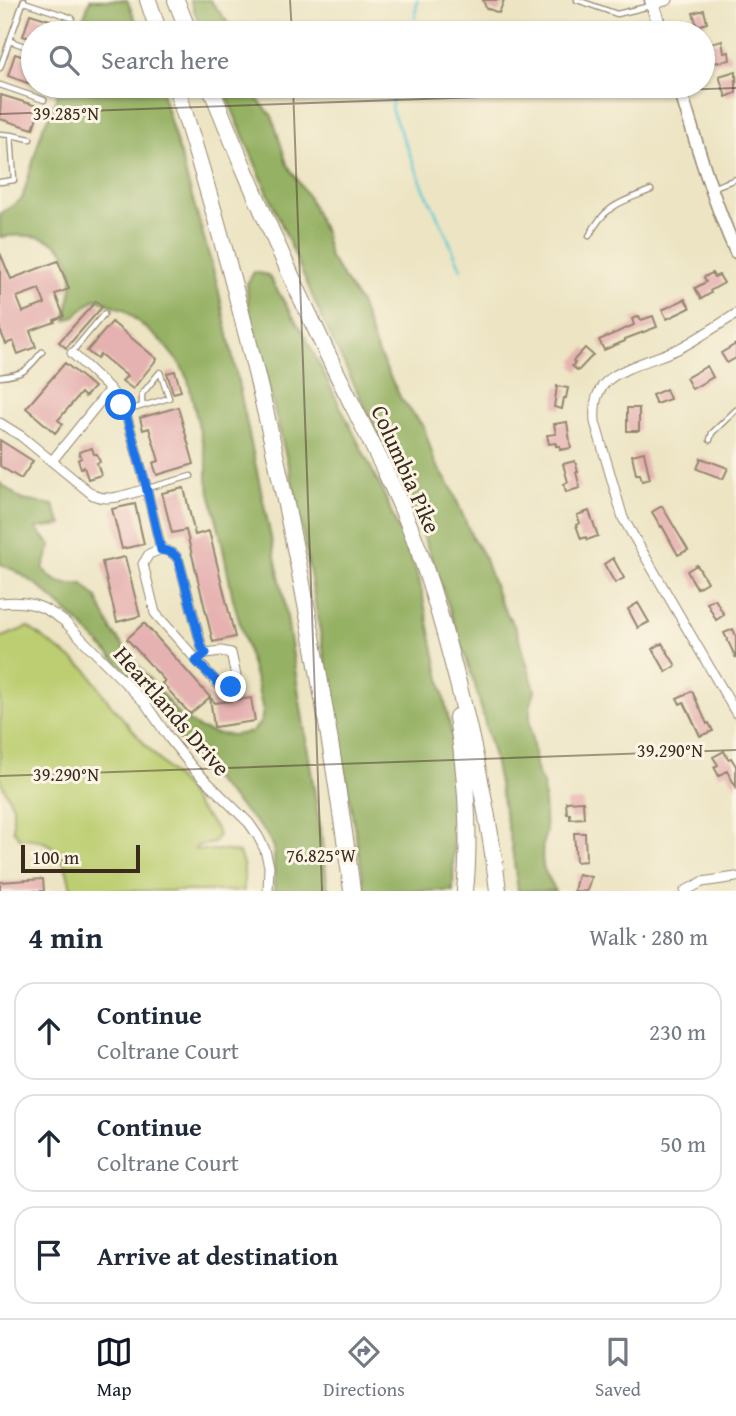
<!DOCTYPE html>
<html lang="en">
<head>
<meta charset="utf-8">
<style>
  :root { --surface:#fff; --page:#f2f2f3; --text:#1f2937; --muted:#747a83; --line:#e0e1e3; --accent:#111827 }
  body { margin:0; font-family:"Gentium Book Plus",serif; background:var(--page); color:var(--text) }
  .scale { position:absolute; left:21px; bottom:18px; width:119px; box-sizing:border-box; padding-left:7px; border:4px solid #3b2a1e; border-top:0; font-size:19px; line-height:24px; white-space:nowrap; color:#3b2a1e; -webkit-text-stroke:5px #fcf5e5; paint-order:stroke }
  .stop { position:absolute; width:21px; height:21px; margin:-16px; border:5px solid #1a73e8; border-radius:50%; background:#fff }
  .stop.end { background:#1a73e8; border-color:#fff; box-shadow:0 2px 7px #0008 }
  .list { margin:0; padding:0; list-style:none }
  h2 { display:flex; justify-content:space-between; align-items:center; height:91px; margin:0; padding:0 28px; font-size:30px }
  h2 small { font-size:23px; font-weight:400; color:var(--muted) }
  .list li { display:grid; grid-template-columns:46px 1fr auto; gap:21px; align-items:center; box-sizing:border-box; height:98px; margin:0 14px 14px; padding:0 14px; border:2px solid var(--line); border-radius:21px }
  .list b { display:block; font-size:26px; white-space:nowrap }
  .list p { margin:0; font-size:23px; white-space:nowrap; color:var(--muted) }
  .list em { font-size:23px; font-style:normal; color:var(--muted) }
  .icon { flex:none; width:38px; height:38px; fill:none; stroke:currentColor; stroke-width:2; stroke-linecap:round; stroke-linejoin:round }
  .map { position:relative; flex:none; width:736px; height:891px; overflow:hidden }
  .search { position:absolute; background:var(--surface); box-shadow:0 2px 5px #0004; left:21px; right:21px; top:21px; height:77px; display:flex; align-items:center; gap:18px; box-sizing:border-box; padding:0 24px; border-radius:38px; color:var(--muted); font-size:26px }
  .sheet { height:427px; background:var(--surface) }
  nav { display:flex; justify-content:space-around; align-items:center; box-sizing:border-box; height:98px; border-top:2px solid var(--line); background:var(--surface); font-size:19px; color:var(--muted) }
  nav a { display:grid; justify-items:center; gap:4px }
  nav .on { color:var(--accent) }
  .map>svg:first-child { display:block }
  .green { fill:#bcce71; stroke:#7c7c48; stroke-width:2 }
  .forest { fill:#95b163; stroke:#686e40; stroke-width:2 }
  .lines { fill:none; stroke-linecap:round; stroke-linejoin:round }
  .stream { stroke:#5dc9d6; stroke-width:2.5 }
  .building { fill:#e6b2b1; fill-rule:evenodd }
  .lane-casing { stroke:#948770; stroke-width:7 }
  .street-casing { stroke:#948770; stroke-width:11 }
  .secondary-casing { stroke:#948770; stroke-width:15 }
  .highway-casing { stroke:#948770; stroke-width:18 }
  .lane { stroke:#fff; stroke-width:4.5 }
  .street { stroke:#fff; stroke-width:9 }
  .secondary { stroke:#fff; stroke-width:12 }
  .highway { stroke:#fff; stroke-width:16 }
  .route { stroke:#1a73e8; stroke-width:9 }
  .ticks { fill:none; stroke:#3b2a1e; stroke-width:2; stroke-opacity:0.45 }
  .labels { text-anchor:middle; stroke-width:6; stroke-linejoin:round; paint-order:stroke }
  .street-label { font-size:23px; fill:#3b2a1e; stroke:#fcf5e5 }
  .ticks-label { font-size:18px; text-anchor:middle; fill:#3b2a1e; stroke:#fcf5e5; stroke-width:6; stroke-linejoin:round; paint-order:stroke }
</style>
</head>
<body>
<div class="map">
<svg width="736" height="891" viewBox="0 0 736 891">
  <rect width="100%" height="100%" fill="#fcf5e5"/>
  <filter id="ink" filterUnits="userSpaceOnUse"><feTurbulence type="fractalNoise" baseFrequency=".0143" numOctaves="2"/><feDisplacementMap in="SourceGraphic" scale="14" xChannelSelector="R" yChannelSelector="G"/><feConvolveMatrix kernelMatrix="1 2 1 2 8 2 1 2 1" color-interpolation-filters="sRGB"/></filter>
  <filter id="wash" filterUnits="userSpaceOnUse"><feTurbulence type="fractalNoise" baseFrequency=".00686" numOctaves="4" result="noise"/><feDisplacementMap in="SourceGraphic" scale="28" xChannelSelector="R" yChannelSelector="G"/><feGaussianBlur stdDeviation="1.57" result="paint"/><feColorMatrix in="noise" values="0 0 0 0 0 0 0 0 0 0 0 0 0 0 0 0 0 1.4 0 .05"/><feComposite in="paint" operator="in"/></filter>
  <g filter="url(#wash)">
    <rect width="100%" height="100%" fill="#ece4c2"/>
    <path class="green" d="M28 627 87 670 108 701 149 749 186 789 197 807 215 827 218 835 214 843 197 846 195 850H222L239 853 244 867V891H71C66 857 57 838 19 838L13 829V806L0 780V638Z"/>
    <path class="forest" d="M90 0H127L141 33H78Z
      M190 0H210L229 24 232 33H203Z
      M60 86H160L217 283 284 599 323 847 328 891H274V847L265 832 191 756 146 692 80 624 40 587 14 570 0 564V483L22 500 53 505 62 525 36 528 51 546 43 568C54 584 64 585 83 584L97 598 112 631 136 663 179 715 199 728 217 734 233 735 252 732 261 722 263 711 257 684 233 599 220 533 207 481V462L188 380 180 364 162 342 123 309 95 299 74 317 66 320C66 309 71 298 72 287 75 238 40 232 0 237V214L22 199 43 127 52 111Z
      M223 86H251L258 100 272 116 287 164 309 198 325 234 329 256 360 303 376 348 401 399 424 427 435 463 452 489 471 535 484 557 500 602 516 629 535 690 530 708V724L537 774 543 784 546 833C542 841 541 861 544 869 547 877 553 883 555 891H518L512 848 493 754 475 685 438 575 412 508 385 448 324 323 237 121Z
      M254 272 268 275 306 338 382 490 419 579 455 750 453 891H364L361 865 298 505 248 304 247 284Z"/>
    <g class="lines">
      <path class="stream" d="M415 18 417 0
        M410 33V29
        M397 86 394 92 391 109 425 191 444 229 461 269"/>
    </g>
    <g id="blocks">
      <path class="building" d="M483 0H504L499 13 486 8Z
        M704 10 707 23 697 26 693 13Z
        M30 14 69 26 67 33H33V39L23 36Z
        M722 41 724 53 729 52 730 60 713 63 709 43Z
        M15 54 33 60V85L8 76Z
        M736 71V93L726 97 719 76Z
        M1 95 40 107 33 129 0 119Z
        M0 253 11 279 58 261 69 289 55 294 64 316 54 320 55 322 30 331 36 347 18 354 13 341 6 344 0 330ZM39 289 45 304 23 312 17 297Z
        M712 273 714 277 719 275 724 283 710 291 711 293 701 299 695 288 706 282 704 277Z
        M685 299 690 308 667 319 662 310Z
        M96 301 102 307 66 348 59 342Z
        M639 316 641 320 653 316 657 327 625 339V341L604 350 599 340 634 325 632 319Z
        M112 322 157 359 133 389 122 381 127 376 100 354 97 359 87 351Z
        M736 344V358L727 363 721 353Z
        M585 348 593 355 578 371 572 366 575 363 573 361Z
        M65 363 94 387 85 397 81 393 58 420 63 424 55 433 26 408Z
        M707 366 713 377 692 389 686 378Z
        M175 371 181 391 173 393 167 373Z
        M557 386 568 388 566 398H564L562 409 554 407Z
        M666 389 670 399 656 404 652 395Z
        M178 407 194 464 157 475 153 463 159 461 149 428 143 430 140 418Z
        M627 408H639V431H627Z
        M567 422 571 448 560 450V446H556V443L549 444 547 435 556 434 554 424Z
        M0 440 33 461 21 479 0 466Z
        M92 448 94 454H97L100 462 97 463 101 475 88 479 84 467 81 468 78 460 81 458 79 452Z
        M644 452 650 479 642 481 640 474H636L632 455Z
        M701 458 728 468 723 479 697 469Z
        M575 461 578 472H576L580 488 566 492 564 484 568 482 563 464Z
        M184 488 195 535 209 531 235 637 213 642 186 530 172 533 162 493Z
        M135 504 144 544 122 549 112 509Z
        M662 506 688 550 678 555 662 526 661 527 652 512Z
        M589 511 598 536 587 540 586 537 581 539 576 525 580 523 577 515Z
        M125 557 140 616 117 622 102 562Z
        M613 558 624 578 615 583 604 564Z
        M697 565 707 582 697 588 687 571Z
        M715 599 724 615 716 620 707 603Z
        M638 603 649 622 638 628 628 609Z
        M144 623 178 661 215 703 251 698 255 721 214 727 210 697 190 714 162 683 165 681 127 639Z
        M733 629 736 636V658L724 633Z
        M662 643 676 666 666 672 653 649Z
        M692 691 707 724 709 723 713 731 700 736 684 702 680 704 677 698Z
        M724 751 728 759 731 758 736 766V787L727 771 719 776 714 767 718 765 713 757Z
        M583 801 584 818 570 819V814H567L566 802Z
        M574 833H585L586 861 576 862Z
        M578 874 591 877 587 891H574Z
        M43 879 44 891H0V882Z"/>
    </g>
  </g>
  <g filter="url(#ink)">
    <use href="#blocks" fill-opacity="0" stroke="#948770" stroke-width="2"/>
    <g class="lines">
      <defs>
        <path id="lane" d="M577 0 617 14 650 6
          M24 2 72 18
          M10 41 33 49
          M0 68 24 0
          M0 85 44 100
          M0 134 11 135
          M0 182 14 180 11 135 30 139
          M714 187 736 179
          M589 236C605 205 621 202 651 190
          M72 352 104 314
          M0 377C25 374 26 371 42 352
          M126 411 169 398 160 372 142 394V406
          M710 440 712 433 736 410
          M148 488 191 476"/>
        <path id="street" d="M652 5 668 0
          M736 314C718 325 699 338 680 348 659 358 622 367 606 382 595 393 594 407 595 422L623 518 736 713
          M72 353 110 389 125 411 145 482 161 549C170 551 175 553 179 561L202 648 206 653 221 651 231 653 236 676 235 684C229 689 223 688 217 683L155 613 143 564 149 554 161 549
          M0 423 21 436 93 495C110 503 130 493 147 489
          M52 461 110 389
          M0 603C28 600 43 605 65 622L145 703 169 738 193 768 249 823 258 836 265 850 269 866 268 891
          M685 891 702 882 736 877"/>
        <path id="secondary" d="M651 0 662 33
          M679 86C696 142 712 198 736 252"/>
        <path id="highway" d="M148 0 159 33
          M176 0 189 33
          M176 86C249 315 301 549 337 786 342 821 348 856 352 891
          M210 86C246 176 285 265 327 353 356 414 389 473 413 535 432 584 445 633 458 683 475 752 490 820 498 891
          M457 717C466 775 471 833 465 891"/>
      </defs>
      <use href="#lane" class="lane-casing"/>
      <use href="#street" class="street-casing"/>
      <use href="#secondary" class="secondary-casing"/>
      <use href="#highway" class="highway-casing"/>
      <use href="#lane" class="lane"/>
      <use href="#street" class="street"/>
      <use href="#secondary" class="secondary"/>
      <use href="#highway" class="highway"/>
    </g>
  </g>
  <g class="lines" filter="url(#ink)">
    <path class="route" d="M121 405 125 411 145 482 161 550C170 551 175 553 179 561L200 641 202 648 206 653 196 661 222 687H231"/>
  </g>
  <path class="ticks" d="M290 0 292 33M293 86 322 891M0 114 736 88M0 776 736 750"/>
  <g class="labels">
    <g class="street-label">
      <text transform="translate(406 469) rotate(66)" y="8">Columbia Pike</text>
      <text transform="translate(172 711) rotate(49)" y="8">Heartlands Drive</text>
    </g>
  </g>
  <g class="ticks-label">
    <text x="66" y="120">39.285°N</text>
    <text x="670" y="757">39.290°N</text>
    <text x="66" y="781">39.290°N</text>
    <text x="321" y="862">76.825°W</text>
  </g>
</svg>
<div class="scale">100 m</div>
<div class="stop" style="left:121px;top:405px"></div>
<div class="stop end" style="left:231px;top:687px"></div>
<div class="search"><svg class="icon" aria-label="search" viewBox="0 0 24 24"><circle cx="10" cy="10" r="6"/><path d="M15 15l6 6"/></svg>Search here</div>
</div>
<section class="sheet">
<h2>4 min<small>Walk · 280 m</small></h2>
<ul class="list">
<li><svg class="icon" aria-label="ahead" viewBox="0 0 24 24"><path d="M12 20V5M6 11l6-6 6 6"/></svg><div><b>Continue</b><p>Coltrane Court</p></div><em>230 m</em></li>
<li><svg class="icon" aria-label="ahead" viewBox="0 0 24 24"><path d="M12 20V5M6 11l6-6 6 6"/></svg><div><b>Continue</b><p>Coltrane Court</p></div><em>50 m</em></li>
<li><svg class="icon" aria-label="arrive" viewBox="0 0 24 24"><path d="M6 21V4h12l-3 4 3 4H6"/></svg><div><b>Arrive at destination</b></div></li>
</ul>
</section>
<nav>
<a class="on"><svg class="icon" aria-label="map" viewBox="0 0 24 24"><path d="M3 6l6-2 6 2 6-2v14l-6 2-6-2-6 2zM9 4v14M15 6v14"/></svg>Map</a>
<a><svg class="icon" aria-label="directions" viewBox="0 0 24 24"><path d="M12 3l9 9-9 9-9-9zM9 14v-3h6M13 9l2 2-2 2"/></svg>Directions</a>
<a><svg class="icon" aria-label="saved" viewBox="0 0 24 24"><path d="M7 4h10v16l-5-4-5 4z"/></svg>Saved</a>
</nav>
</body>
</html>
